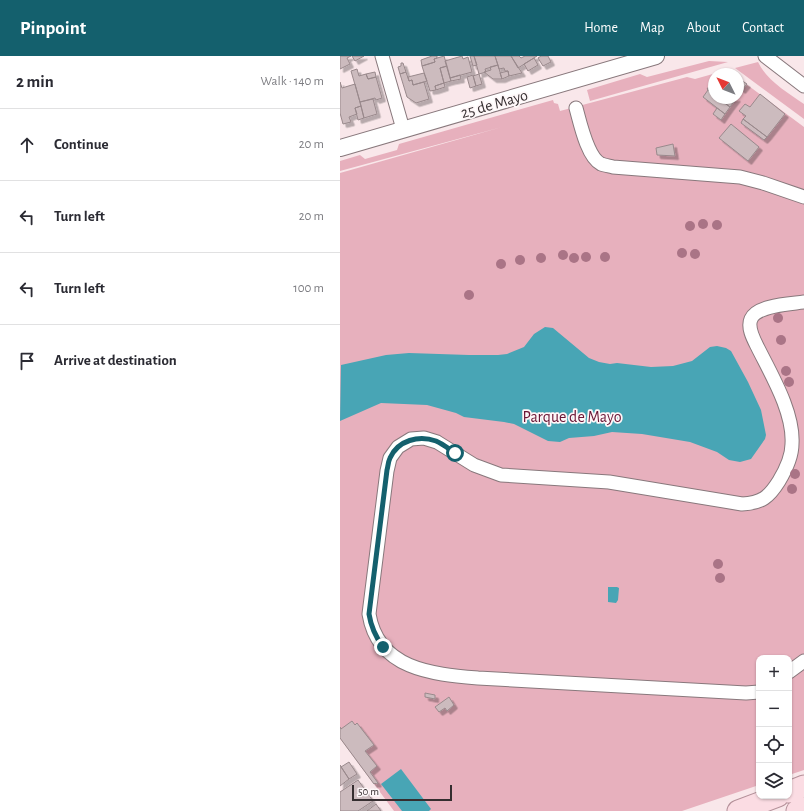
<!DOCTYPE html>
<html lang="en">
<head>
<meta charset="utf-8">
<style>
  :root { --surface:#fff; --page:#f2f2f3; --text:#2b2b33; --muted:#7c7c81; --line:#e1e1e2; --accent:#14606d }
  body { margin:0; font-family:"Alegreya Sans",sans-serif; background:var(--page); color:var(--text) }
  .controls { position:absolute; right:12px; bottom:12px; display:grid; overflow:hidden; border-radius:8px; box-shadow:0 1px 3px #0004 }
  .controls button { width:36px; height:36px; display:grid; place-items:center; padding:0; border:0; border-bottom:1px solid var(--line); background:var(--surface); color:var(--text); font:20px sans-serif }
  .compass { position:absolute; left:368px; top:12px; width:36px; height:36px; border-radius:50%; background:var(--surface); box-shadow:0 1px 3px #0004; rotate:312deg }
  .scale { position:absolute; left:12px; bottom:10px; width:100px; box-sizing:border-box; padding-left:4px; border:2px solid #352e30; border-top:0; font-size:11px; line-height:14px; white-space:nowrap; color:#352e30; -webkit-text-stroke:3px #fef7f8; paint-order:stroke }
  .stop { position:absolute; width:12px; height:12px; margin:-9px; border:3px solid #14606d; border-radius:50%; background:#fff }
  .stop.end { background:#14606d; border-color:#fff; box-shadow:0 1px 4px #0008 }
  .list { margin:0; padding:0; list-style:none }
  h2 { display:flex; justify-content:space-between; align-items:center; height:52px; margin:0; padding:0 16px; font-size:17px }
  h2 small { font-size:13px; font-weight:400; color:var(--muted) }
  .list li { display:grid; grid-template-columns:26px 1fr auto; gap:12px; align-items:center; box-sizing:border-box; height:72px; padding:0 16px; border-top:1px solid var(--line) }
  .list b { display:block; font-size:15px; white-space:nowrap }
  .list em { font-size:13px; font-style:normal; color:var(--muted) }
  .icon { flex:none; width:22px; height:22px; fill:none; stroke:currentColor; stroke-width:2; stroke-linecap:round; stroke-linejoin:round }
  .map { position:relative; flex:none; width:464px; height:755px; overflow:hidden }
  header { display:flex; align-items:center; gap:24px; box-sizing:border-box; height:56px; padding:0 20px; background:var(--accent); color:#fff }
  header strong { font-size:19px }
  nav { display:flex; gap:22px; margin-inline-start:auto; font-size:14px }
  main { display:flex }
  aside { flex:1; background:var(--surface) }
  .map>svg:first-child { display:block }
  .green { fill:#e7b0bd }
  .water { fill:#48a5b5 }
  .building { fill:#ccbbbe; stroke:#99898c; filter:url(#shadow) }
  .lines { fill:none; stroke-linecap:round; stroke-linejoin:round }
  .minor-casing { stroke:#88787c; stroke-width:15 }
  .tertiary-casing { stroke:#88787c; stroke-width:18 }
  .primary-casing { stroke:#b49099; stroke-width:23 }
  .minor { stroke:#fff; stroke-width:13 }
  .tertiary { stroke:#fff; stroke-width:16 }
  .primary { stroke:#fbdce3; stroke-width:21 }
  .tree { fill:#aa7486 }
  .route { stroke:#14606d; stroke-width:5 }
  .labels { text-anchor:middle; stroke-width:3.5; stroke-linejoin:round; paint-order:stroke }
  .street-label { font-size:16px; fill:#352e30; stroke:#fef7f8 }
  .park-label { font-size:16px; fill:#6a1535; stroke:#fef7f8 }
</style>
</head>
<body>
<header>
<strong>Pinpoint</strong>
<nav><a>Home</a><a>Map</a><a>About</a><a>Contact</a></nav>
</header>
<main>
<aside>
<h2>2 min<small>Walk · 140 m</small></h2>
<ul class="list">
<li><svg class="icon" aria-label="ahead" viewBox="0 0 24 24"><path d="M12 20V5M6 11l6-6 6 6"/></svg><div><b>Continue</b></div><em>20 m</em></li>
<li><svg class="icon" aria-label="left" viewBox="0 0 24 24"><path d="M17 20v-9H6M10 6l-5 5 5 5"/></svg><div><b>Turn left</b></div><em>20 m</em></li>
<li><svg class="icon" aria-label="left" viewBox="0 0 24 24"><path d="M17 20v-9H6M10 6l-5 5 5 5"/></svg><div><b>Turn left</b></div><em>100 m</em></li>
<li><svg class="icon" aria-label="arrive" viewBox="0 0 24 24"><path d="M6 21V4h12l-3 4 3 4H6"/></svg><div><b>Arrive at destination</b></div></li>
</ul>
</aside>
<div class="map">
<svg width="464" height="755" viewBox="0 0 464 755">
  <defs>
    <filter id="shadow"><feDropShadow dx="3.5" dy="3.5" stdDeviation="0" flood-color="#0004"/></filter>
  </defs>
  <rect width="100%" height="100%" fill="#f9e7ea"/>
  <path class="green" d="M369 5 388 6 250 45 247 34 300 18 307 21Z
    M418 6C427 25 447 36 464 48V63L395 12Z
    M387 14 393 18H374V42H398V22L464 71V714L449 719V602H419V729L342 755H54L0 682V117L162 71 0 115V105L20 99 25 103 57 94 59 88 213 44 214 47 218 48 220 55 347 21 355 23Z"/>
  <path class="water" d="M205 271 213 272 249 302 259 306 270 308 277 307 311 311 333 310 352 305 370 291 377 290 386 292 391 295 408 326 421 354 426 379 425 383 411 403 400 406 389 404 377 396 350 386 302 378 272 376 254 380 229 382 220 386 208 385 174 368 164 366 124 361 116 357 87 349 41 347 0 365 1 309 46 299 69 297 129 299H158L167 298 184 291 194 278Z
    M268 531H277L279 532 278 544 276 547 268 546Z
    M61 713 91 753 89 755H62L41 728Z"/>
  <path class="building" d="M0 0H11L7 2 10 8 0 13Z
    M12 0H24L15 5Z
    M92 0H97V2L94 3 95 6 82 10 81 4Z
    M104 0 107 10 100 12 104 27 95 30 96 34 90 35 82 10 95 6 94 3Z
    M122 0 123 3 128 1 132 16 110 22 105 5Z
    M130 0H134L137 9 133 10Z
    M134 0H155L158 9 145 13 146 16 139 18Z
    M155 0H171L182 17 169 20 168 15H165L164 12 159 13Z
    M171 0H179L181 2 185 0H197L178 12Z
    M201 0H208L211 6 203 10 198 2Z
    M194 2 198 9 188 15 184 8Z
    M61 7H63L66 16 60 18 58 11 61 10Z
    M158 9 162 23H153L144 16 151 14 150 11Z
    M107 10 111 25 104 27 100 12Z
    M17 13 19 20 26 18 28 23 36 21 42 42 36 44 35 42 20 46 11 15Z
    M387 14 393 18 380 17 381 16Z
    M168 15 169 20 162 23 160 17Z
    M35 16 36 21 28 23 26 18Z
    M66 16 69 25 72 24 73 29 84 26 89 43 76 47 67 41 60 18Z
    M84 17 87 25 73 29 72 24 69 25 68 21Z
    M139 18 142 28 136 30 133 20Z
    M120 19 121 23 111 25 110 22Z
    M133 19 136 30 130 32 127 21Z
    M398 22 407 28 402 34 398 31Z
    M374 24V39L367 33Z
    M0 26 2 32 15 28 21 50 15 52 17 58 9 61 11 66 3 68 0 57Z
    M104 27 105 31 96 34 95 30Z
    M368 34 374 39V42H378L390 51 385 58 363 41Z
    M420 38 445 58 427 81 403 63 406 60 399 55 405 48 410 51Z
    M378 42H397L390 51Z
    M33 43 37 58 24 62 20 46Z
    M21 50 24 62 18 64 15 52Z
    M377 52 385 58 381 64 373 58Z
    M403 63 427 81 424 84 401 67Z
    M391 68 419 91 408 105 379 82Z
    M333 88 335 100 317 99 316 92Z
    M85 637 95 639V643L85 641Z
    M109 641 114 649 107 655 105 652 99 656 95 651Z
    M12 665 15 669 17 667 34 689 25 695 37 710 30 716 38 727 36 728 35 727 34 728 0 682V671L1 673Z
    M9 706 17 718 9 723 1 711Z
    M0 709 9 723 0 730Z
    M18 724 33 745 18 755H0V736Z
    M36 748 41 755H27Z"/>
  <g class="lines">
    <defs>
      <path id="minor" d="M42 0 63 73
        M425 0 464 30
        M236 52C240 66 247 101 261 108 264 109 269 110 273 111L400 121 423 127 464 141
        M449 616 464 605
        M419 636 406 637 138 622C91 618 38 613 29 558L47 415 50 402 58 391 71 383 84 382 97 386 134 409 161 419 269 426 402 448C422 447 429 441 439 425 445 415 452 400 452 388 454 357 432 320 418 292 414 284 407 272 411 263 417 249 450 248 464 246"/>
      <path id="tertiary" d="M0 92 316 0"/>
      <path id="primary" d="M449 736 464 730
        M398 755 438 740
        M457 755 464 752"/>
    </defs>
    <use href="#minor" class="minor-casing"/>
    <use href="#tertiary" class="tertiary-casing"/>
    <use href="#primary" class="primary-casing"/>
    <use href="#minor" class="minor"/>
    <use href="#tertiary" class="tertiary"/>
    <use href="#primary" class="primary"/>
  </g>
  <g class="tree">
    <circle cx="363" cy="168" r="5"/>
    <circle cx="377" cy="169" r="5"/>
    <circle cx="350" cy="170" r="5"/>
    <circle cx="342" cy="197" r="5"/>
    <circle cx="355" cy="198" r="5"/>
    <circle cx="223" cy="199" r="5"/>
    <circle cx="246" cy="201" r="5"/>
    <circle cx="265" cy="201" r="5"/>
    <circle cx="201" cy="202" r="5"/>
    <circle cx="234" cy="202" r="5"/>
    <circle cx="180" cy="204" r="5"/>
    <circle cx="161" cy="208" r="5"/>
    <circle cx="129" cy="239" r="5"/>
    <circle cx="438" cy="262" r="5"/>
    <circle cx="441" cy="284" r="5"/>
    <circle cx="446" cy="315" r="5"/>
    <circle cx="449" cy="326" r="5"/>
    <circle cx="455" cy="418" r="5"/>
    <circle cx="452" cy="433" r="5"/>
    <circle cx="378" cy="508" r="5"/>
    <circle cx="380" cy="522" r="5"/>
  </g>
  <g class="lines">
    <path class="route" d="M43 591C35 580 31 571 29 558L47 414C48 411 48 406 50 402 58 384 79 379 96 385 103 388 109 393 115 397"/>
  </g>
  <g class="labels">
    <g class="street-label">
      <text transform="translate(154 47) rotate(-16)" y="6">25 de Mayo</text>
    </g>
    <g class="park-label">
      <text x="232" y="366">Parque de Mayo</text>
    </g>
  </g>
</svg>
<div class="controls">
<button>+</button>
<button>−</button>
<button><svg class="icon" aria-label="locate" viewBox="0 0 24 24"><circle cx="12" cy="12" r="6"/><path d="M12 2v4M12 18v4M2 12h4M18 12h4"/></svg></button>
<button><svg class="icon" aria-label="layers" viewBox="0 0 24 24"><path d="M12 4l9 5-9 5-9-5zM3 14l9 5 9-5"/></svg></button>
</div>
<svg class="compass" viewBox="-18 -18 36 36"><path d="M0-13l5 13h-10z" fill="#e53935"/><path d="M0 13l5-13h-10z" fill="#7c7c81"/></svg>
<div class="scale">50 m</div>
<div class="stop" style="left:115px;top:397px"></div>
<div class="stop end" style="left:43px;top:591px"></div>
</div>
</main>
</body>
</html>
